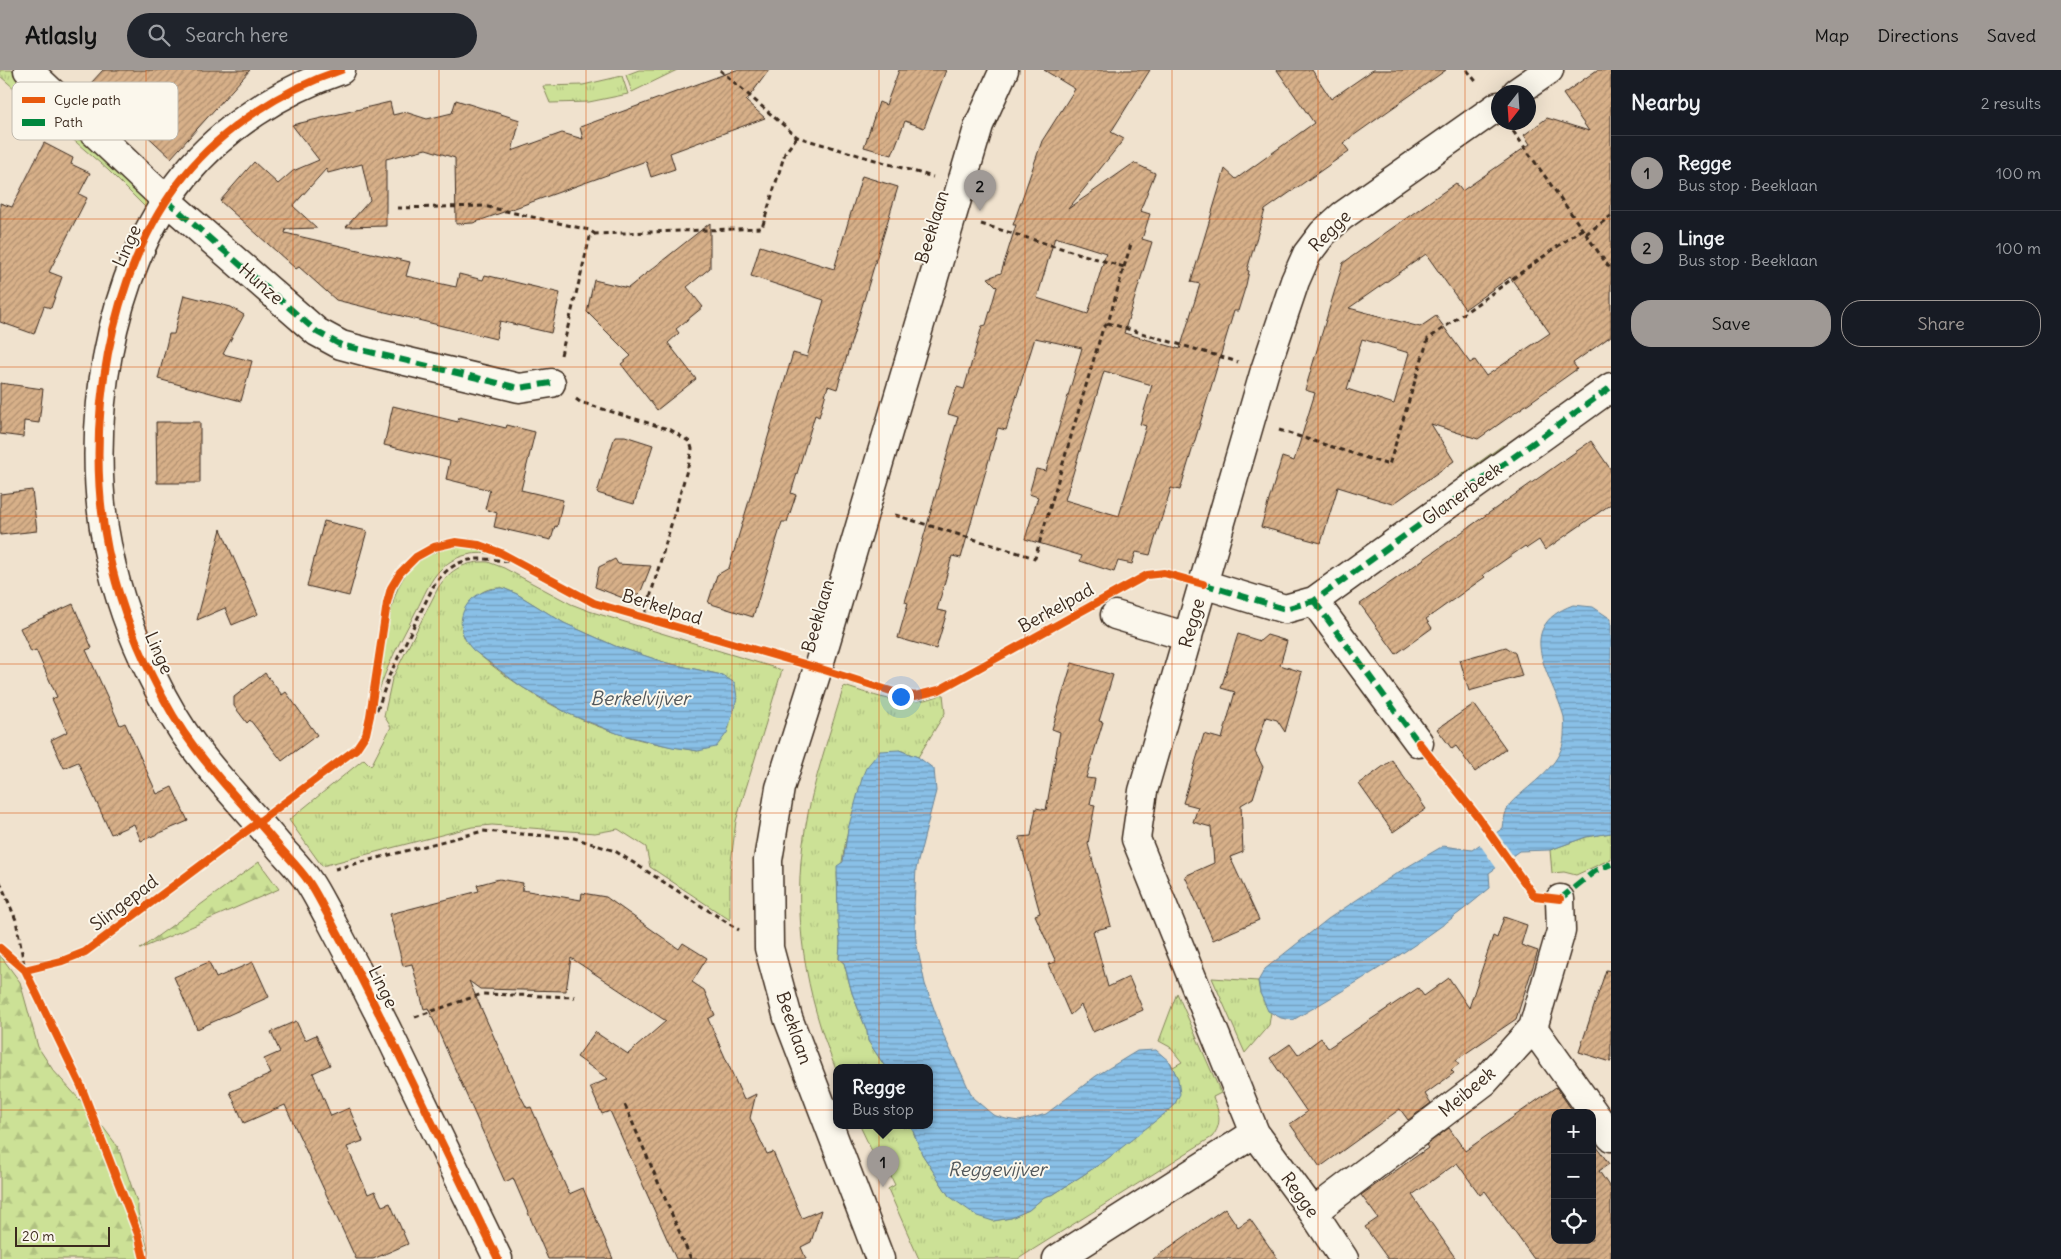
<!DOCTYPE html>
<html lang="en">
<head>
<meta charset="utf-8">
<style>
  :root { --surface:#171b24; --page:#20242c; --text:#f1f3f6; --muted:#9ea1a6; --line:#363941; --accent:#9f9995 }
  body { margin:0; font-family:Delius,sans-serif; background:var(--page); color:var(--text) }
  .controls { position:absolute; right:15px; bottom:15px; display:grid; overflow:hidden; border-radius:10px; box-shadow:0 5px 20px #0002 }
  .controls button { width:45px; height:45px; display:grid; place-items:center; padding:0; border:0; border-bottom:1px solid var(--line); background:var(--surface); color:var(--text); font:25px sans-serif }
  .compass { position:absolute; left:1491px; top:15px; width:45px; height:45px; border-radius:50%; background:var(--surface); box-shadow:0 5px 20px #0002; rotate:197deg }
  .scale { position:absolute; left:15px; bottom:12px; width:95px; box-sizing:border-box; padding-left:5px; border:2px solid #3b2a1e; border-top:0; font-size:14px; line-height:18px; white-space:nowrap; color:#3b2a1e; -webkit-text-stroke:4px #fbf7ec; paint-order:stroke }
  .you { position:absolute; left:900px; top:626px; width:18px; height:18px; margin:-12px; border:4px solid #fff; border-radius:50%; background:#1a73e8; box-shadow:0 0 0 8px #1a73e833 }
  .badge { display:grid; place-items:center; width:32px; height:32px; border-radius:50%; background:var(--accent); color:#111; font-size:16px; font-weight:700 }
  .pin { position:absolute; translate:-50% -41px; filter:drop-shadow(0 1px 2px #0008) }
  .pin::after { content:''; position:absolute; top:26px; width:18px; height:15px; background:inherit; clip-path:polygon(0 0,100% 0,50% 100%) }
  .popup { position:absolute; left:833px; top:994px; width:100px; height:65px; box-sizing:border-box; display:grid; place-content:center; border-radius:10px; background:var(--surface); filter:drop-shadow(0 1px 4px #0005); font-size:16px; white-space:nowrap; color:var(--muted) }
  .popup b { font-size:19px; color:var(--text) }
  .popup::after { content:''; position:absolute; left:50%; top:100%; margin-left:-10px; border:10px solid transparent; border-top-color:var(--surface) }
  .list { margin:0; padding:0; list-style:none }
  h2 { display:flex; justify-content:space-between; align-items:center; height:65px; margin:0; padding:0 20px; font-size:21px }
  h2 small { font-size:16px; font-weight:400; color:var(--muted) }
  .list li { display:grid; grid-template-columns:32px 1fr auto; gap:15px; align-items:center; box-sizing:border-box; height:75px; padding:0 20px; border-top:1px solid var(--line) }
  .list b { display:block; font-size:19px; white-space:nowrap }
  .list p { margin:0; font-size:16px; white-space:nowrap; color:var(--muted) }
  .list em { font-size:16px; font-style:normal; color:var(--muted) }
  .actions { display:flex; gap:10px; padding:15px 20px }
  .actions a { flex:1; padding:11px 0; border:1px solid var(--accent); border-radius:20px; text-align:center; font-size:18px; color:var(--accent) }
  .actions .main { background:var(--accent); color:#111 }
  .icon { flex:none; width:28px; height:28px; fill:none; stroke:currentColor; stroke-width:2; stroke-linecap:round; stroke-linejoin:round }
  .map { position:relative; flex:none; width:1611px; height:1189px; overflow:hidden }
  header { display:flex; align-items:center; gap:30px; box-sizing:border-box; height:70px; padding:0 25px; background:var(--accent); color:#111 }
  header strong { font-size:24px }
  nav { display:flex; gap:28px; margin-inline-start:auto; font-size:18px }
  .search { width:350px; height:45px; background:var(--page); display:flex; align-items:center; gap:12px; box-sizing:border-box; padding:0 18px; border-radius:28px; color:var(--muted); font-size:19px }
  main { display:flex }
  aside { flex:1; background:var(--surface) }
  .map>svg:first-child { display:block }
  .grass { fill:url(#grass-tufts); stroke:#84865a; fill-rule:evenodd }
  .forest { fill:url(#forest-firs); stroke:#84865a }
  .water { fill:url(#water-rules); stroke:#6a8497 }
  .pier { fill:#f0e2ce }
  .building { fill:url(#building-hatch); stroke:#3b2a1e; fill-rule:evenodd }
  .lines { fill:none; stroke-linecap:round; stroke-linejoin:round }
  .minor-casing { stroke:#3b2a1e; stroke-width:31 }
  .path { stroke:#3b2a1e; stroke-width:3; stroke-dasharray:5 4; stroke-linecap:butt }
  .minor { stroke:#fbf7ec; stroke-width:28 }
  .quiet { stroke:#00873e; stroke-width:6; stroke-dasharray:12 6; stroke-linecap:butt }
  .cycleway-casing { stroke:#fbf7ec; stroke-width:11 }
  .cycleway { stroke:#e8590c; stroke-width:8 }
  .grid { fill:none; stroke:#d7540e; stroke-width:1; stroke-opacity:0.55 }
  .labels { text-anchor:middle; stroke-width:4; stroke-linejoin:round; paint-order:stroke }
  .street-label { font-size:18px; fill:#3b2a1e; stroke:#fbf7ec }
  .water-label { font-size:19px; font-style:italic; fill:#52575a; stroke:#fbf7ec }
  .key { fill:#fbf7ec; stroke:#c1baae; stroke-width:1 }
  .key-label { font-size:14px; fill:#3b2a1e }
</style>
</head>
<body>
<header>
<strong>Atlasly</strong>
<div class="search"><svg class="icon" aria-label="search" viewBox="0 0 24 24"><circle cx="10" cy="10" r="6"/><path d="M15 15l6 6"/></svg>Search here</div>
<nav><a>Map</a><a>Directions</a><a>Saved</a></nav>
</header>
<main>
<div class="map">
<svg width="1611" height="1189" viewBox="0 0 1611 1189">
  <defs>
    <pattern id="grass-tufts" width="24" height="20" patternUnits="userSpaceOnUse" patternTransform="scale(1.25)"><rect width="24" height="20" fill="#cce196"/><path d="M3 7l-1-3M5 7V3M7 7l1-3M15 17l-1-3M17 17v-4M19 17l1-3" fill="none" stroke="#b0c181"/></pattern>
    <pattern id="forest-firs" width="22" height="20" patternUnits="userSpaceOnUse" patternTransform="scale(1.25)"><rect width="22" height="20" fill="#cce196"/><path d="M5 1l3.5 6h-7zM16 11l3.5 6h-7z" fill="#b0c181"/></pattern>
    <pattern id="water-rules" width="6" height="5" patternUnits="userSpaceOnUse" patternTransform="scale(1.25)"><rect width="6" height="5" fill="#89c0e7"/><path d="M0 2.5h6" fill="none" stroke="#719cbb"/></pattern>
    <pattern id="building-hatch" width="6" height="6" patternUnits="userSpaceOnUse" patternTransform="scale(1.25)"><rect width="6" height="6" fill="#d7b089"/><path d="M-1 1l2-2M0 6l6-6M5 7l2-2" fill="none" stroke="#b08f6f"/></pattern>
  </defs>
  <rect width="100%" height="100%" fill="#f0e2ce"/>
  <filter id="ink" filterUnits="userSpaceOnUse"><feTurbulence type="fractalNoise" baseFrequency=".02" numOctaves="2"/><feDisplacementMap in="SourceGraphic" scale="10" xChannelSelector="R" yChannelSelector="G"/><feConvolveMatrix kernelMatrix="1 2 1 2 8 2 1 2 1" color-interpolation-filters="sRGB"/></filter>
  <g filter="url(#ink)">
    <path class="grass" d="M0 0H17L149 131 146 138 108 100 0 6Z
      M639 0H677L632 22 626 5Z
      M622 6 628 24 589 32 550 33 543 16 583 15Z
      M1503 375 1506 379 1463 409 1460 406Z
      M452 477H475L496 485C477 481 457 484 442 498 430 509 424 526 416 541 402 569 385 597 377 628 380 608 383 588 386 568 394 521 399 490 452 477Z
      M488 492 504 498 571 534 589 541 782 600 736 751 730 800V850L650 797 646 777 618 759 595 763 492 755 472 757 322 796 289 750 364 689 371 696 391 657 384 646 392 609 438 518C450 499 466 491 488 492ZM503 518 517 524 564 553 615 576 667 593 722 605 698 681C672 677 645 672 620 664 572 649 528 624 489 593 481 586 470 579 465 569 459 557 461 547 469 537 480 522 483 518 503 518Z
      M844 616C877 626 909 640 943 624L945 643 918 687 899 680 848 759 842 792 837 803 840 872 839 889 844 893 852 923 867 961 868 971 886 998H837V1002C805 925 791 843 805 760 813 711 830 663 844 616Z
      M1611 763V789L1576 805 1564 802 1552 803 1550 780 1586 767Z
      M1212 908 1258 911 1260 923 1271 942 1269 955 1245 983Z
      M1177 923 1221 1023 1213 1027C1219 1042 1223 1053 1212 1067L1018 1189H919L888 1119 895 1115 886 1096 880 1098 860 1056H911L922 1084 949 1126 993 1151 1011 1148 1029 1140 1044 1127 1054 1124 1106 1090 1178 1009 1170 992 1173 997 1182 992 1170 977 1159 971Z"/>
    <path class="forest" d="M259 792 279 819 140 879Z
      M0 885 20 912 38 977 53 1000 97 1049 118 1077 138 1135C136 1150 150 1173 148 1189H0Z"/>
    <path class="water" d="M503 518 517 524 564 553 615 576 667 593 722 605 735 613 737 628 727 663 716 677 698 681 672 677 619 664 569 644 522 617 473 580C447 552 467 518 503 518Z
      M1573 535 1593 537 1611 549V763L1586 767 1550 780 1519 781 1489 803 1490 818C1430 869 1362 910 1293 950L1281 948 1268 941 1260 923 1258 911 1265 899 1328 849 1397 803 1443 776 1472 780 1503 758C1504 752 1504 745 1507 740 1509 733 1517 727 1522 723 1539 708 1563 691 1564 666 1564 660 1565 654 1564 647 1553 606 1511 558 1573 535Z
      M899 680 918 687 934 699 936 721 916 799 914 835 916 871 925 914 943 964 973 1028 993 1045 1006 1049 1019 1051 1032 1048 1046 1044 1096 1006 1137 981 1156 980 1170 992 1178 1009 1180 1024 1173 1037 1106 1090 1054 1124 1044 1127 1029 1140 1011 1148 993 1151 977 1146 949 1126 922 1084 911 1056H929V998H886L868 971 867 961 852 923 844 893 839 889 840 872 838 852 837 796 843 792 848 759 863 705 866 698 880 681Z"/>
    <path class="pier" d="M1495 760 1514 787 1497 799 1478 772Z"/>
    <path class="building" d="M103 0H250L171 88 91 13Z
      M736 0H769L746 31 765 48 670 83 675 99 651 107 646 91 473 153 456 154 455 88 426 79 386 89V156L346 157 370 130 362 94 328 103 326 99 293 136 317 158 286 159 285 163 410 192 406 206 456 217 459 204 483 210 485 205 560 223 551 263 500 251 496 269 336 230 299 197 296 199 220 131 254 92 278 114 293 101 319 90 292 55 390 32 393 45 405 42 427 49 452 43 456 30 520 50 512 81 562 63 583 69 580 57Z
      M899 0H946L924 58 905 51 892 85 864 77 879 32 886 35Z
      M1044 0H1150L1111 62 1124 69 1068 139 1134 93 1155 103 1140 141 1150 144 1142 169 1152 172 1124 263 1180 279 1200 214 1191 212 1225 99 1236 109 1314 53 1277 0H1312L1331 29 1373 0H1446L1343 73 1349 81 1265 140 1247 200 1249 201 1246 215 1238 241H1234L1180 420 1171 418 1150 485 1136 482 1132 494 1118 491 1114 502 1080 491 1082 486 1025 469 1038 427 1029 424 1036 399 1046 401 1082 278 1035 268 1006 360 998 358 961 488 952 486 937 540 947 542 936 579 898 568 908 533 905 532 958 347 948 344 957 317 964 319 982 256 986 255 997 217 988 208 1001 203 1016 155H1013L1042 71 1075 19ZM1055 167 1106 183 1088 244 1037 228ZM1104 301 1152 315 1140 354 1146 356 1119 446 1065 430Z
      M1597 0H1611V266L1573 293 1577 299 1478 369 1431 354 1454 391 1393 434 1338 417 1321 473 1261 457 1282 387 1294 391 1315 323 1305 320 1343 193 1456 113 1462 121 1530 74 1524 65 1547 48 1589 61 1563 24ZM1426 184 1465 239 1510 207 1550 263 1486 306 1475 290 1470 293 1436 246 1420 257 1349 238ZM1362 269 1409 283 1394 334 1347 319Z
      M44 73 73 88 71 94 90 103 79 124 87 128 49 202 62 207 51 238 44 236 34 264 0 252V133L12 137Z
      M862 106 898 117 837 319 828 316 819 347 815 345 791 423 796 425 787 452H782L753 547 708 533 717 505 729 498 793 283 807 287 824 230 751 206 760 176 834 199Z
      M710 153V198L687 217 703 237 676 259 679 263 668 273 696 309 657 340 621 294 631 286 587 242 594 210 628 218Z
      M184 225 231 237 244 245 223 284 252 291 241 331 158 309 169 264H174Z
      M0 313 43 319 39 353 24 351 23 367 0 364Z
      M393 336 458 352 459 347 506 358 507 355 535 362 521 420 563 430 557 457 555 456 551 470 494 457 497 443 485 439 490 420 446 409 450 391 384 375Z
      M156 352H200V413H157Z
      M615 366H625L653 375 634 434 597 423Z
      M1591 371 1611 400V434L1545 480 1539 470 1527 478 1525 476 1483 505 1485 507 1426 549 1432 558 1396 584 1360 534Z
      M32 420 37 461 0 465V424Z
      M324 451 367 461 349 526 307 516Z
      M221 459 258 544 232 555 225 538 197 550Z
      M615 489 618 494 651 496 641 521 638 524 630 528H623L595 517 599 497Z
      M73 534 92 578 86 580 120 655 125 653 157 724 172 717 188 751 141 771 134 754 111 764 78 692 64 698 51 670 67 662 52 629 57 627 36 580 31 582 20 558Z
      M1238 564 1260 571 1267 565 1287 571 1280 595 1302 602 1285 662 1277 650 1266 647 1255 682 1263 697 1253 728 1241 735 1243 782 1230 787 1259 850 1213 870 1185 806 1214 793 1211 757 1193 752 1198 737 1183 733 1204 664 1222 669 1235 622 1221 618Z
      M1506 577 1515 583 1522 606 1469 621 1460 590Z
      M1072 593 1113 605 1099 651 1103 652 1086 708 1095 709 1090 734 1095 735 1088 774 1111 856 1093 861 1108 917 1129 907 1143 940 1093 962 1081 935 1070 945 1048 894 1056 892 1035 845 1040 843 1019 767 1031 766 1036 738 1046 740 1060 662 1052 659Z
      M265 603 282 625 286 622 317 665 282 691 250 650 247 653 234 636V627Z
      M1474 634 1506 679 1475 702 1456 676 1452 679 1437 659Z
      M1392 690 1426 739 1393 762 1359 714Z
      M499 809 523 813 522 820 581 830 582 823 606 827 679 879 683 873 707 888 692 912 704 920 715 945 708 949 744 1030 756 1024 750 1048 767 1084 773 1082 802 1148 821 1140 811 1172 801 1177 806 1189H676L610 1041 602 1044 590 1017 608 1009 577 987 595 962 628 984 666 951 571 888 566 921 480 919 469 911 519 1023 527 1038 531 1037 569 1124 583 1118 613 1189H548L513 1108 505 1112 428 938 424 939 412 894 403 896 390 844 479 821 477 815Z
      M1504 847 1527 855 1521 875 1538 881 1516 949 1456 990 1459 994 1451 1000 1454 1003 1425 1024 1431 1033 1408 1050 1400 1039 1320 1097 1290 1054 1307 1042 1270 988 1290 974 1298 985 1321 968 1328 978 1418 918 1424 926 1449 908 1469 938 1493 866 1497 868Z
      M209 892 216 908 253 892 269 927 197 959 174 907Z
      M1606 900 1611 901V992L1579 982Z
      M296 951 305 970 316 965 330 995 313 1003 331 1046 349 1038 363 1071 347 1077 368 1124 375 1121 382 1136 390 1133 408 1174 373 1189H356L285 1035 244 1053 230 1022 271 1004 264 989 280 982 271 962Z
      M1556 1017 1574 1043H1555V1170H1592V1070L1609 1094 1599 1101 1611 1119V1189H1534L1485 1121 1480 1125 1457 1093 1412 1125 1456 1189H1388L1365 1157 1378 1148 1361 1125 1428 1078 1426 1075 1449 1058 1465 1081Z
      M1225 1138 1238 1157 1250 1149 1278 1189H1153Z"/>
    <g class="lines">
      <defs>
        <path id="minor" d="M28 0 166 130 317 262 341 275 371 283 519 318 551 313
          M341 0C282 20 224 57 185 105 107 201 83 361 108 480 117 523 132 566 152 606 164 631 178 656 195 678 221 713 254 746 282 780 291 790 301 800 309 812 317 824 323 837 330 849 351 888 371 927 391 968 427 1041 462 1115 498 1189
          M1517 22 1549 0
          M1203 514 1285 539 1314 531 1611 317
          M1314 531 1419 673
          M1115 545 1188 567
          M1533 958 1611 1067
          M1313 1142 1484 1012 1533 958 1561 861 1560 829
          M880 1189 788 948 769 878 768 790 780 718 818 598 979 55 1004 0
          M1057 1189 1255 1063
          M1344 1189 1313 1142 1255 1063 1136 769 1143 721 1265 300 1295 211 1307 184 1323 163 1342 146 1498 36"/>
      </defs>
      <use href="#minor" class="minor-casing"/>
      <path class="path" d="M720 0 797 67 933 107
        M1467 0 1478 14
        M1513 61 1611 200
        M397 138 484 136 589 160 595 164
        M981 154 1124 197 1108 253 1238 292
        M1586 164 1611 146
        M1124 197 1132 171
        M561 285 590 167 595 164 762 158 785 83 797 67
        M576 329 580 332 671 360 690 372 692 379 689 393 644 548
        M1279 360 1389 395 1428 269 1582 159
        M895 445 1035 488 1103 258 1108 253
        M370 646 378 638 389 606 434 515C457 483 481 487 516 493
        M335 799 483 761 574 768 615 781 739 860
        M0 812 16 850 25 900
        M415 947 482 924 575 927
        M625 1035 691 1189"/>
      <use href="#minor" class="minor"/>
      <path class="quiet" d="M166 130 317 262 341 275 519 318 551 313
        M1203 514 1285 539 1314 531 1611 317
        M1314 531 1419 673
        M1560 829 1595 801 1611 794"/>
      <defs>
        <path id="cycleway" d="M341 0C282 20 224 57 185 105 107 201 83 361 108 480 117 523 132 566 152 606 164 631 178 656 195 678 221 713 254 746 282 780 291 790 301 800 309 812 317 824 323 837 330 849 351 888 371 927 391 968 427 1041 462 1115 498 1189
          M1419 673 1478 747 1534 826 1560 829
          M0 878 25 900 62 891 85 882 356 679 366 664 370 646 387 533 391 518 400 503 416 487 434 477 456 472 479 475 501 483 594 533 818 598 894 622 915 626 939 620 1147 505 1164 503 1203 514
          M25 900 81 1016 138 1164 144 1189"/>
      </defs>
      <use href="#cycleway" class="cycleway-casing"/>
      <use href="#cycleway" class="cycleway"/>
    </g>
  </g>
  <path class="grid" d="M146 0V1189M293 0V1189M439 0V1189M586 0V1189M732 0V1189M879 0V1189M1025 0V1189M1172 0V1189M1318 0V1189M1465 0V1189M0 149H1611M0 297H1611M0 446H1611M0 594H1611M0 743H1611M0 892H1611M0 1040H1611"/>
  <g class="labels">
    <g class="street-label">
      <text transform="translate(932 157) rotate(-73)" y="6">Beeklaan</text>
      <text transform="translate(1330 161) rotate(-45)" y="6">Regge</text>
      <text transform="translate(127 176) rotate(-66)" y="6">Linge</text>
      <text transform="translate(261 214) rotate(41)" y="6">Hunze</text>
      <text transform="translate(1462 424) rotate(-36)" y="6">Glanerbeek</text>
      <text transform="translate(662 537) rotate(17)" y="6">Berkelpad</text>
      <text transform="translate(1056 538) rotate(-29)" y="6">Berkelpad</text>
      <text transform="translate(818 546) rotate(-74)" y="6">Beeklaan</text>
      <text transform="translate(1192 553) rotate(-74)" y="6">Regge</text>
      <text transform="translate(159 583) rotate(66)" y="6">Linge</text>
      <text transform="translate(124 833) rotate(-37)" y="6">Slingepad</text>
      <text transform="translate(383 917) rotate(64)" y="6">Linge</text>
      <text transform="translate(794 958) rotate(71)" y="6">Beeklaan</text>
      <text transform="translate(1467 1022) rotate(-40)" y="6">Meibeek</text>
      <text transform="translate(1300 1125) rotate(54)" y="6">Regge</text>
    </g>
    <g class="water-label">
      <text x="640" y="635">Berkelvijver</text>
      <text x="997" y="1106">Reggevijver</text>
    </g>
  </g>
  <rect x="12" y="12" width="166" height="58" rx="8" class="key"/>
  <rect x="22" y="27" width="23" height="6" fill="#e8590c"/>
  <rect x="22" y="49" width="23" height="7" fill="#00873e"/>
  <g class="key-label">
    <text x="54" y="35">Cycle path</text>
    <text x="54" y="57">Path</text>
  </g>
</svg>
<div class="controls">
<button>+</button>
<button>−</button>
<button><svg class="icon" aria-label="locate" viewBox="0 0 24 24"><circle cx="12" cy="12" r="6"/><path d="M12 2v4M12 18v4M2 12h4M18 12h4"/></svg></button>
</div>
<svg class="compass" viewBox="-18 -18 36 36"><path d="M0-13l5 13h-10z" fill="#e53935"/><path d="M0 13l5-13h-10z" fill="#9ea1a6"/></svg>
<div class="scale">20 m</div>
<div class="you"></div>
<div class="pin badge" style="left:883px;top:1117px">1</div>
<div class="popup"><b>Regge</b>Bus stop</div>
<div class="pin badge" style="left:980px;top:141px">2</div>
</div>
<aside>
<h2>Nearby<small>2 results</small></h2>
<ul class="list">
<li><span class="badge">1</span><div><b>Regge</b><p>Bus stop · Beeklaan</p></div><em>100 m</em></li>
<li><span class="badge">2</span><div><b>Linge</b><p>Bus stop · Beeklaan</p></div><em>100 m</em></li>
</ul>
<div class="actions"><a class="main">Save</a><a>Share</a></div>
</aside>
</main>
</body>
</html>
